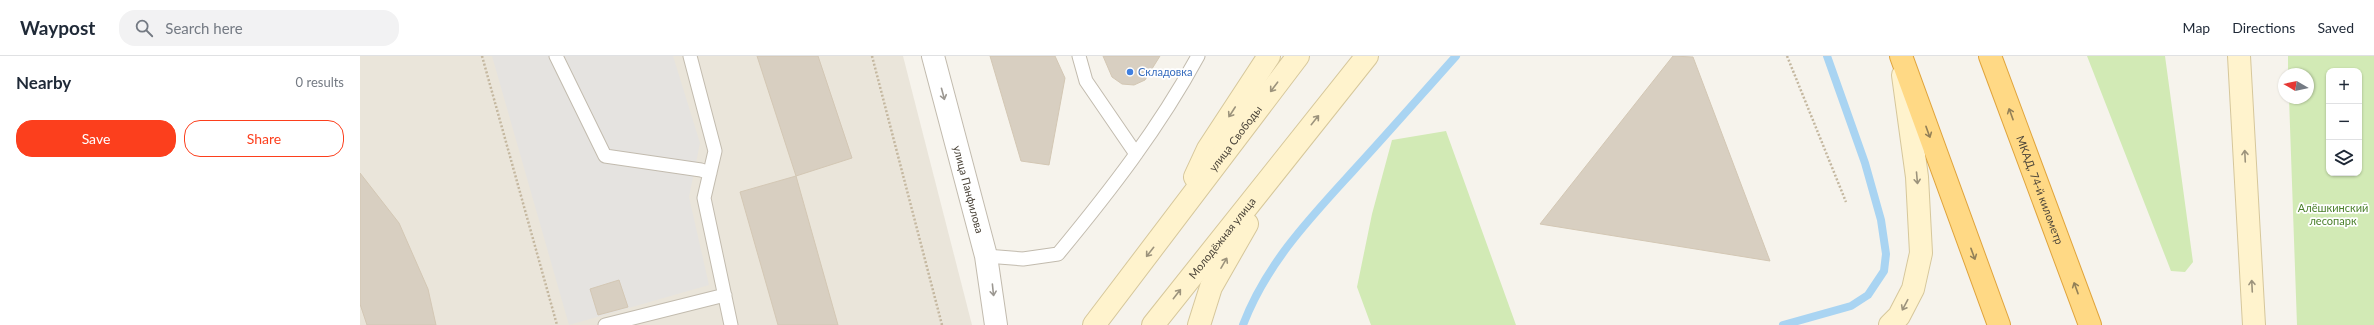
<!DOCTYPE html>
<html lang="en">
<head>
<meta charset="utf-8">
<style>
  :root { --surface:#fff; --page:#f2f2f3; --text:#1f2937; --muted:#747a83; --line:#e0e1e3; --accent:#fc3f1d }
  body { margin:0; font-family:Lato,sans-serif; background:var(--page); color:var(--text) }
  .controls { position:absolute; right:12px; top:12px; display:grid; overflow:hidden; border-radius:8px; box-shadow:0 1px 3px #0004 }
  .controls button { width:36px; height:36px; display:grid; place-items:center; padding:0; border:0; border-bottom:1px solid var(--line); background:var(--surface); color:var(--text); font:20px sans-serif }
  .compass { position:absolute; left:1918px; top:12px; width:36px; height:36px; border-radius:50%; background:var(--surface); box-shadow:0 1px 3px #0004; rotate:279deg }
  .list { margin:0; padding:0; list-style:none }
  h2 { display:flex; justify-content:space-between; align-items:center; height:52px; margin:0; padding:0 16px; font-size:17px }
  h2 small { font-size:13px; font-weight:400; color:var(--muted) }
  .actions { display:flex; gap:8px; padding:12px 16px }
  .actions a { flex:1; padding:9px 0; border:1px solid var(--accent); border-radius:16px; text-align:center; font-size:14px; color:var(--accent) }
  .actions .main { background:var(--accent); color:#fff }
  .icon { flex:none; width:22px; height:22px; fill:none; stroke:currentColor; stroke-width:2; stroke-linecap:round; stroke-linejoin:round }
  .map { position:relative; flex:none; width:2014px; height:269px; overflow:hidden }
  header { display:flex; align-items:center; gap:24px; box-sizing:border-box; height:56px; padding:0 20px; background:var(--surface); border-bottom:1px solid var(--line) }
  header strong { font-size:19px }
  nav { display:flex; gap:22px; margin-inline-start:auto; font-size:14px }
  .search { width:280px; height:36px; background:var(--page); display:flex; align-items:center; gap:10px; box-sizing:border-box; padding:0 14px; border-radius:16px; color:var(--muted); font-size:15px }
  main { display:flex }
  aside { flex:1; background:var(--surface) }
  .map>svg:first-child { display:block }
  .residential { fill:#eae5da }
  .green { fill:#d2eab5; fill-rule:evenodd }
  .parking { fill:#e5e3e0 }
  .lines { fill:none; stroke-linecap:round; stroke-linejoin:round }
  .stream { stroke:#a9d4f2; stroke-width:8 }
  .building { fill:#d8cfc1; stroke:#d3c7b4 }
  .service-casing { stroke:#c2bbae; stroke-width:15 }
  .tertiary-casing { stroke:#c2bbae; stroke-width:24 }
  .secondary-casing { stroke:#d6c79b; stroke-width:24 }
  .trunk-casing { stroke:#e0a43c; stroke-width:24 }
  .path { stroke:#c4b79f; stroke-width:2.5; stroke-dasharray:2 2; stroke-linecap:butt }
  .service { stroke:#fff; stroke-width:13 }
  .tertiary { stroke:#fff; stroke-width:22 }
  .secondary { stroke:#fff3cd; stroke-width:22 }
  .trunk { stroke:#ffd985; stroke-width:22 }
  .oneway { stroke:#9c937c }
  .oneway2 { stroke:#9c9892 }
  .oneway3 { stroke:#938057 }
  .shop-dot { fill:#3f7fe0; stroke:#fff; stroke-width:1.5 }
  .labels { text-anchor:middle; stroke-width:3.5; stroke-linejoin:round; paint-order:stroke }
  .shop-label { font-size:11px; fill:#366cbe; stroke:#fff; text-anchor:start }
  .street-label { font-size:11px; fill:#4b4439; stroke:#fff }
  .park-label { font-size:11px; fill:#4a7f2a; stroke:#fff }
</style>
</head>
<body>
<header>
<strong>Waypost</strong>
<div class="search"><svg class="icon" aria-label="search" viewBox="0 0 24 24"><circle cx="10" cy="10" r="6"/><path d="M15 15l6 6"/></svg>Search here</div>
<nav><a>Map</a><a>Directions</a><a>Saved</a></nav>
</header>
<main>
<aside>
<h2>Nearby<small>0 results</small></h2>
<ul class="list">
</ul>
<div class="actions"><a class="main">Save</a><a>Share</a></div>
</aside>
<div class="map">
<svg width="2014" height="269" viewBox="0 0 2014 269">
  <rect width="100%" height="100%" fill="#f6f3ec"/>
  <path class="residential" d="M0 0H543L612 269H0Z"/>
  <path class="green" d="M1727 0H1805L1833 206 1825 216 1811 215Z
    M1928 0H2014V269H1937L1929 42H1948V18H1928ZM1969 15H1999V117H1969Z
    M1086 75 1156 269H1011L997 231 1012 158 1032 84Z"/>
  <path class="parking" d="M132 0H313L340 87 329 141 349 229 209 269Z"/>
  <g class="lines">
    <path class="stream" d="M883 269C906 208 950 162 993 115 1028 77 1062 38 1096 0
      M1423 269 1491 250 1508 239 1524 215 1526 198 1521 164 1505 107 1467 0"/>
  </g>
  <path class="building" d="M397 0H458L492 102 436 120Z
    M630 0H695L705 22 689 109 661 105Z
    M743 0H800L785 24 774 29 762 28 752 21Z
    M1313 0 1333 1 1410 205 1180 168Z
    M0 117 39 167 68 233 76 269H7L0 248Z
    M436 120 478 269H418L380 136Z
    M259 224 268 251 238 259 230 233Z"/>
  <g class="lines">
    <defs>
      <path id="service" d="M196 0 245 100 341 114 350 117
        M330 0 355 95 344 142 371 269
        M719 0 726 25 776 98
        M626 200 663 203 698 198C750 135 799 72 838 0
        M245 269 365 239"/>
      <g id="tertiary">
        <path id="s1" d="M573 0 626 200 636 269"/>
      </g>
      <g id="secondary">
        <path d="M1879 0 1894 269"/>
        <path d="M835 121 848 93 909 0"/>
        <path id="s2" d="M734 269 938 0"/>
        <path id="s3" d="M793 269 1007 0"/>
        <path d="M839 269 851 231 887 168"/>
        <path d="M1530 269 1539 260 1553 233 1561 197 1557 121 1543 19"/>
      </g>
      <g id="trunk">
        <path d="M1541 0 1639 269"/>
        <path id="s4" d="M1630 0 1730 269"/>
      </g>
    </defs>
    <use href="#service" class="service-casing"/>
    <use href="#tertiary" class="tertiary-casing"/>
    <use href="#secondary" class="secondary-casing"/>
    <use href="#trunk" class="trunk-casing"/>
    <path class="path" d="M122 0 197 269
      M512 0 582 269
      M1427 0 1486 146"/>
    <use href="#service" class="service"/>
    <use href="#tertiary" class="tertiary"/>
    <use href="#secondary" class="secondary"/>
    <use href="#trunk" class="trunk"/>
  </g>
  <defs><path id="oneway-shaft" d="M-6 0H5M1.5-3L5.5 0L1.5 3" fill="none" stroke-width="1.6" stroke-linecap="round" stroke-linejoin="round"/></defs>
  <g class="oneway">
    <use href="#oneway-shaft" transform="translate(914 31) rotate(127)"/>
    <use href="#oneway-shaft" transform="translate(872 56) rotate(123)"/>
    <use href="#oneway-shaft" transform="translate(955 64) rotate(-51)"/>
    <use href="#oneway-shaft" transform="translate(1885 100) rotate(-93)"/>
    <use href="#oneway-shaft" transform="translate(1557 122) rotate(85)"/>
    <use href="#oneway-shaft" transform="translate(790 196) rotate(128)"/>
    <use href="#oneway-shaft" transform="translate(864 207) rotate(-60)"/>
    <use href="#oneway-shaft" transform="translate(1892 230) rotate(-93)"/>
    <use href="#oneway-shaft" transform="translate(817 238) rotate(-52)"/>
    <use href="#oneway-shaft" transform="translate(1545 249) rotate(118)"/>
  </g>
  <g class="oneway2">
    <use href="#oneway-shaft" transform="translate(583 38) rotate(75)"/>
    <use href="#oneway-shaft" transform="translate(633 234) rotate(84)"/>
  </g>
  <g class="oneway3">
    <use href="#oneway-shaft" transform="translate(1651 58) rotate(-110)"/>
    <use href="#oneway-shaft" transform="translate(1568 76) rotate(70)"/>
    <use href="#oneway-shaft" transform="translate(1613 198) rotate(70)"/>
    <use href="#oneway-shaft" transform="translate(1716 232) rotate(-110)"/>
  </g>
  <circle class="shop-dot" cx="770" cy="16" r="4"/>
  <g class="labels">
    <g class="shop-label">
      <text x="778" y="20">Складовка</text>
    </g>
    <g class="street-label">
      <text dy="4" stroke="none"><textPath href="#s2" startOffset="234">улица Свободы</textPath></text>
      <text dy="4" stroke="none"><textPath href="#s1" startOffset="138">улица Панфилова</textPath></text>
      <text dy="4" stroke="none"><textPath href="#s4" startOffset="143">МКАД, 74-й километр</textPath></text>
      <text dy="4" stroke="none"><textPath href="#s3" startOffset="111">Молодёжная улица</textPath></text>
    </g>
    <g class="park-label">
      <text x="1973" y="156">Алёшкинский<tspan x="1973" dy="13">лесопарк</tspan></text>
    </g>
  </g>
</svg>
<div class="controls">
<button>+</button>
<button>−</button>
<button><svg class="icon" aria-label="layers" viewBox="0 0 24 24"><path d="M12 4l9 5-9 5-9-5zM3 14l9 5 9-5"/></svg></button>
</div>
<svg class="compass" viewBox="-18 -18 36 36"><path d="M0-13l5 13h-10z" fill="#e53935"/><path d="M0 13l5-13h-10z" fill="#747a83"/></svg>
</div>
</main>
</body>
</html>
